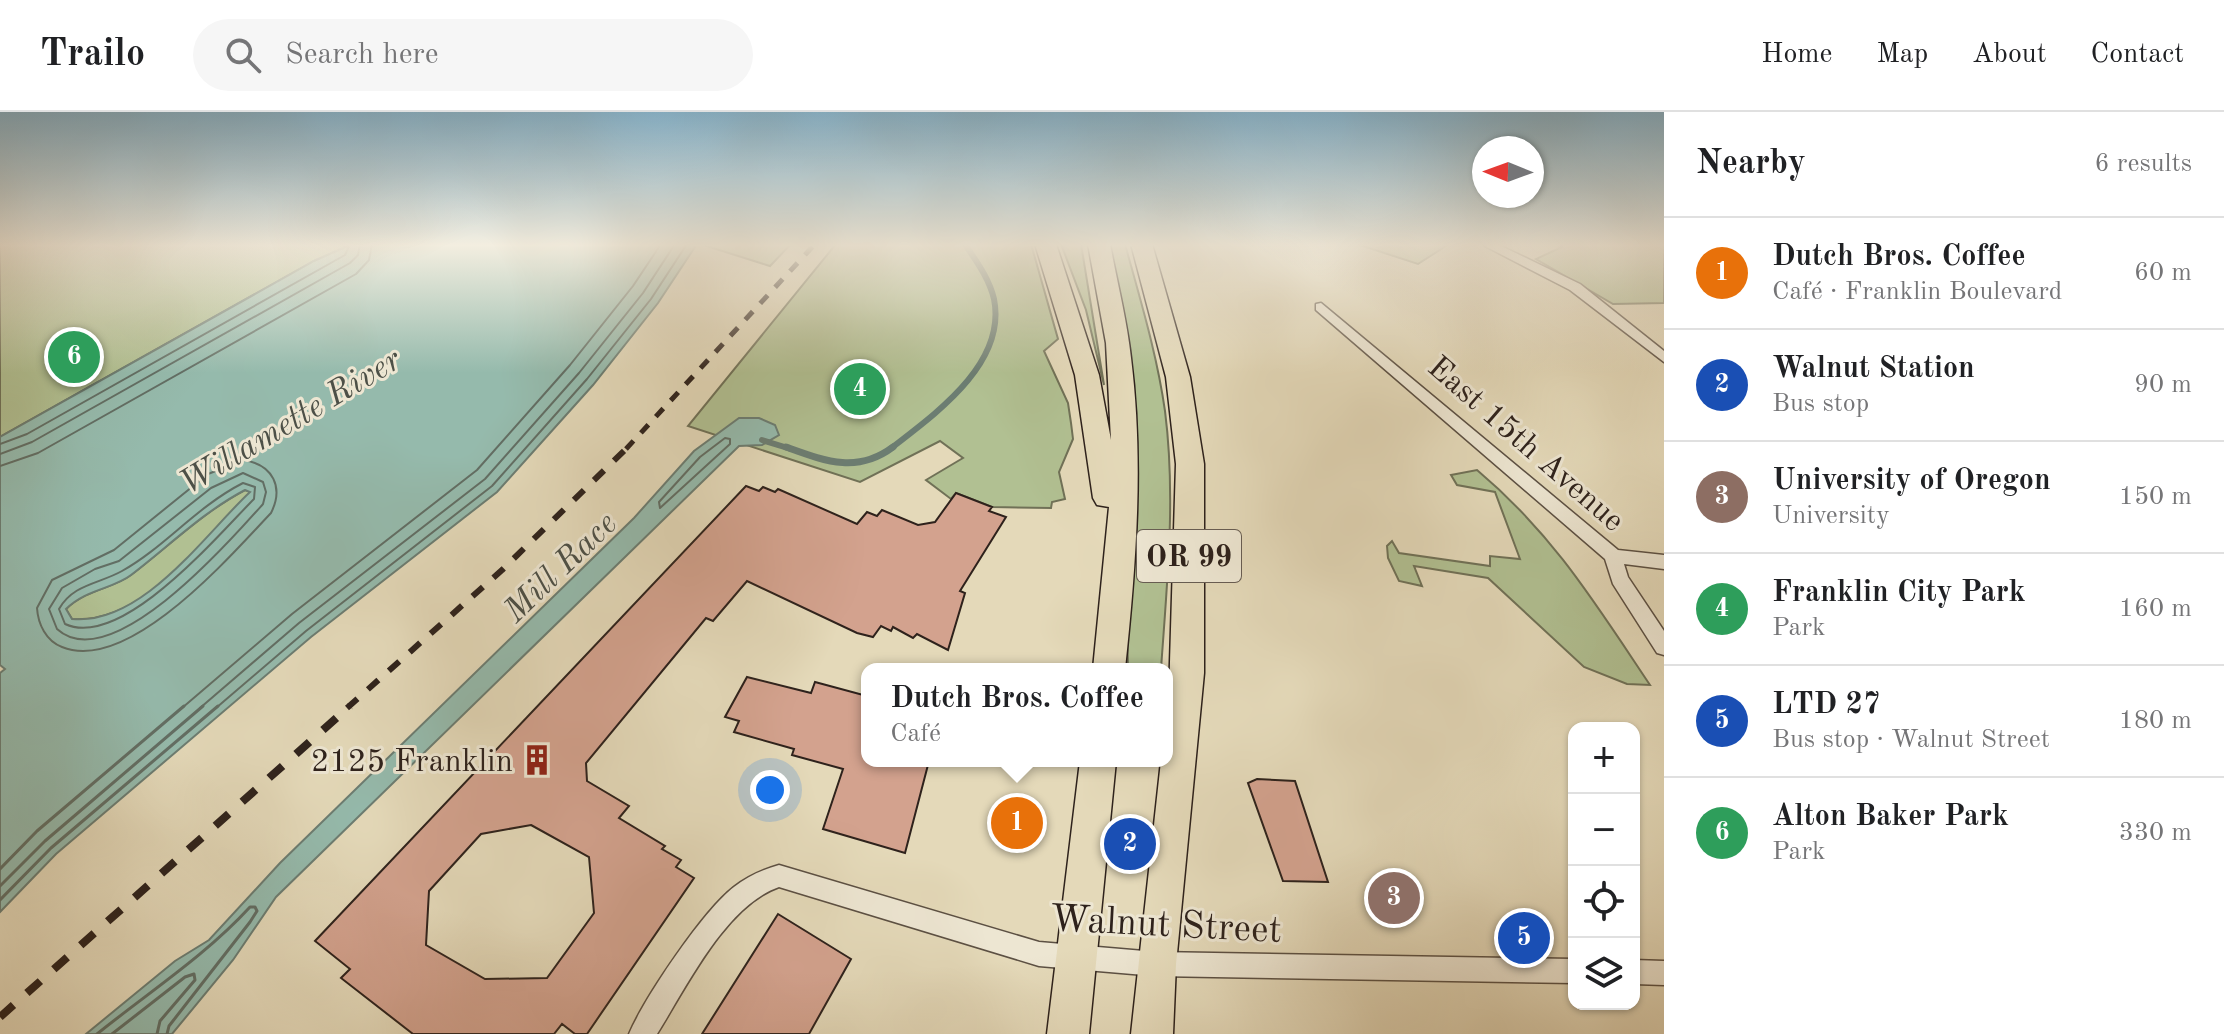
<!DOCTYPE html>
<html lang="en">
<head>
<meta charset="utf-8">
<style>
  :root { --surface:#fff; --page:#f6f6f6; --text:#202124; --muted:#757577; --line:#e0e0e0; --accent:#0f766e }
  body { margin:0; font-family:"Old Standard TT",serif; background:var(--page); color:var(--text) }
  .controls { position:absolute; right:24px; bottom:24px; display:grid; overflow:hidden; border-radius:16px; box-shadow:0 2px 6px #0004 }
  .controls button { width:72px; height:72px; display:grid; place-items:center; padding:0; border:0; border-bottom:2px solid var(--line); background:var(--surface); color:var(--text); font:40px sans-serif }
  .compass { position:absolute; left:1472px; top:24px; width:72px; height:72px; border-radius:50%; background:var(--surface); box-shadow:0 2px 6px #0004; rotate:271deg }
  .you { position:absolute; left:770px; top:678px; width:28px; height:28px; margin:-20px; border:6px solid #fff; border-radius:50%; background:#1a73e8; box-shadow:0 0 0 12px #1a73e833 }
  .badge { display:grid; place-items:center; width:52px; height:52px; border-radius:50%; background:var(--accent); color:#fff; font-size:26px; font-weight:700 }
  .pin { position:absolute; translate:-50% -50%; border:4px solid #fff; box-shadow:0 2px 8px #0006 }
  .popup { position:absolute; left:861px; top:551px; width:312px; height:104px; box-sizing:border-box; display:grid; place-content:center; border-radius:16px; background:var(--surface); filter:drop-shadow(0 2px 6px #0005); font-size:26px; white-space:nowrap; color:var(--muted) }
  .popup b { font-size:30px; color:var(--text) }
  .popup::after { content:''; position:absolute; left:50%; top:100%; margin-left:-16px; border:16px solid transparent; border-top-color:var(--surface) }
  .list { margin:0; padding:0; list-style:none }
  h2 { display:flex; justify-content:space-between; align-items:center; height:104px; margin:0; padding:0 32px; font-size:34px }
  h2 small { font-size:26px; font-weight:400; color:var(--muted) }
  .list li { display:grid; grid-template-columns:52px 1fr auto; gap:24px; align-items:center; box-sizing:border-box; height:112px; padding:0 32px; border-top:2px solid var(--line) }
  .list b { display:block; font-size:30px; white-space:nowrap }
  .list p { margin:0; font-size:26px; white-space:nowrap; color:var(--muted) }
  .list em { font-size:26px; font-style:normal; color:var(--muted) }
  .icon { flex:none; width:44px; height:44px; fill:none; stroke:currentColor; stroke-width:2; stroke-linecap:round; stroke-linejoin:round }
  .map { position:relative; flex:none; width:1664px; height:922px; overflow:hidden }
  header { display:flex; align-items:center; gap:48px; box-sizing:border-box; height:112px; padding:0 40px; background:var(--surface); border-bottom:2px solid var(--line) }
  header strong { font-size:38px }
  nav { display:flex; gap:44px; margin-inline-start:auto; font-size:28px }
  .search { width:560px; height:72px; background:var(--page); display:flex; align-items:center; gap:20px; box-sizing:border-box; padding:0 28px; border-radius:44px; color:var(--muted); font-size:30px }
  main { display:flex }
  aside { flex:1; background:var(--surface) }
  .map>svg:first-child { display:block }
  .green { fill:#b1c092; stroke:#707157; stroke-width:2 }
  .water { fill:#95baac; stroke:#6c7d72; stroke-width:2; fill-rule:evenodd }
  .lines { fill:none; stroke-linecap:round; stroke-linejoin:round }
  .shore-far1 { stroke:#626e64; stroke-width:2 }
  .shore { stroke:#626e64; stroke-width:3 }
  .stream-far1 { stroke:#6c7d72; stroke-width:6 }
  .stream { stroke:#6c7d72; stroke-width:7 }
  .building { fill:#d3a28e; stroke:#2e221c; stroke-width:2; fill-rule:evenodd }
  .street-casing { stroke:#5c5043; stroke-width:3 }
  .primary-casing { stroke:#2e221c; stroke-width:3 }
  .street { fill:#ede6d2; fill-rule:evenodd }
  .primary { fill:#e4d9b9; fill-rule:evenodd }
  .rail-far2 { stroke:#2e221c; stroke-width:5; stroke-dasharray:11 11; stroke-linecap:butt }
  .rail-far1 { stroke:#2e221c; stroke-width:6; stroke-dasharray:14 14; stroke-linecap:butt }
  .rail { stroke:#2e221c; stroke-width:8; stroke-dasharray:18 18; stroke-linecap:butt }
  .labels { text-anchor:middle; stroke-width:6; stroke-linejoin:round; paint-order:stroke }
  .shield { fill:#ede6d2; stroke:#675d53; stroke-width:2 }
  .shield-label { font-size:30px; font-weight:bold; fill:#2e221c }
  .street-label { font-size:32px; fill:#2e221c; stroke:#ede6d2 }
  .poi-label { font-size:32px; fill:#2e221c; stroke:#ede6d2; text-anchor:end }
  .water-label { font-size:34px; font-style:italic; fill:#4d5047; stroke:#ede6d2 }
  .near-street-label { font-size:38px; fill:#2e221c; stroke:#ede6d2 }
</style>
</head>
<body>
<header>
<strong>Trailo</strong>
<div class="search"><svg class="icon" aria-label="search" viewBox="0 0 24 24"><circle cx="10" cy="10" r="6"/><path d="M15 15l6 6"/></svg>Search here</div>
<nav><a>Home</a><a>Map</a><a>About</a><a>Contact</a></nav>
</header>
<main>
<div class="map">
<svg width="1664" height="922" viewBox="0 0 1664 922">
  <rect width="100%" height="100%" fill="#e4d9b9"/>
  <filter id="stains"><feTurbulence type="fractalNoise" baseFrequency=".0025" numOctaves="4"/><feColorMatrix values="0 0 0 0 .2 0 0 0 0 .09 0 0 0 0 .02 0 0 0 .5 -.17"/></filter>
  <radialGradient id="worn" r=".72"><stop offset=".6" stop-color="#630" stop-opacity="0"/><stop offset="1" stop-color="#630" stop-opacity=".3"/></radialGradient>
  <path class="green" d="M0 132H352L314 149 0 325Z
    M700 132H791L770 154Z
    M836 132H1031L1058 227 1044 239 1068 291 1071 311 1073 327 1059 360 1065 387 1052 390 1051 396 992 395 956 381 951 387 926 368 963 346 940 329 860 370 688 314Z
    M1061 132H1081L1104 273 1086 198Z
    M1107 132H1125C1140 187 1157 242 1165 299 1176 385 1167 471 1161 557H1128L1120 196Z
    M1357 132H1449L1418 152Z
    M1558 132H1664V191L1613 192 1536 147 1562 135Z
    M1477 358C1553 422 1595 491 1650 573L1627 572 1584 555 1488 466 1414 454 1422 474 1399 469 1388 446 1387 434 1392 429 1399 441 1490 454V444L1520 447 1495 380 1457 373 1451 363Z
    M245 378 251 380C203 424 147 512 72 507L66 497C87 477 114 476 131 463 169 434 203 400 245 378Z"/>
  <path class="water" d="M352 132H697L658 191 593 273 497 380 311 525 56 742 0 800V561L5 557 0 553V325L314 149ZM245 378 250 380C205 422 142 514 72 507L66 497C86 477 113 477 131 463 169 434 203 400 245 378Z
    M739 306H759L775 313 779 323 762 333 739 334 276 785 233 848 172 922H86L175 849 209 828 280 751 634 406 694 339Z"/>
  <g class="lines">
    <path class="shore-far1" d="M725 326 730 327V332L660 396 659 390 700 345Z
      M0 332 27 322 345 143 350 132
      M0 342 32 330 350 151 358 143 360 132
      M244 348C273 353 284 375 271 401 231 443 129 562 62 535 46 529 38 512 37 496L52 468 114 438 208 362Z
      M0 354 38 341 356 162 369 148 372 132
      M243 361 263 370 266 380 263 392C231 428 111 566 57 517L49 497 62 476 95 457 119 449 211 376Z
      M243 371 255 375 254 387C218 423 122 538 65 512L59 497C73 472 99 472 122 459 165 435 196 395 243 371Z
      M182 596 292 502 477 358 570 253 633 174 661 132
      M200 596 299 511 485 367 579 261 643 181 675 132
      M216 596 306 519 492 374 587 267 651 187 687 132"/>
    <path class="shore" d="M0 757 37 719 184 594
      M0 774 45 729 203 594
      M0 788 51 736 218 594
      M97 922C149 880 205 844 250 795H255L257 799 250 810 169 914 167 922
      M112 922 185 865 194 862 195 868 160 909 157 922"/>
    <path class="stream-far1" d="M762 328 791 337
      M890 337C935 302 1007 252 994 187 989 166 976 149 965 132"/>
    <path class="stream" d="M786 335C825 349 857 362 893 335"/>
  </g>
  <path class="building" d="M746 374 759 379 763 375 775 380 778 377 857 412 867 400 877 404 882 398 918 413 935 410 956 381 992 395 989 399 1006 405 960 479 965 481 948 538 917 522 913 526 893 515 891 519 881 514 873 525 857 521 747 469 713 509 706 506 586 651 587 669 629 694 619 706 665 734 662 737 681 748 676 755 694 766 587 922H575L562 912 554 922H413L341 866 350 857 315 829ZM531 713 589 745 594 801 547 866 485 867 426 833 429 779 481 722Z
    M747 565 811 581 815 570 867 584V649H929L905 741 823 717 843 657 792 643 794 637 734 620 739 609 725 605Z
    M1257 667 1295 669 1328 770 1283 769 1248 671Z
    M1010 699 1028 704 1024 723 1006 718Z
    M778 802 851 847 809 922H702Z"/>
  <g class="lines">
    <defs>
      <path id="street" d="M1481 132H1497L1580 172 1664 239V250L1570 178Z
        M1321 191 1618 438 1664 443V457L1624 452 1628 465 1664 519V543L1657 541 1613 472 1605 447 1316 198V192Z
        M779 753 1039 830 1156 840 1574 847V871L1156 864 1039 854 779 775C725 794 686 876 657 922H629C645 885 703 799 734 775 748 764 762 758 779 753Z
        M1634 848 1664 849V873L1634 872Z"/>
      <path id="primary" d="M1035 132H1056L1099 263 1111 328 1106 231 1088 132H1110C1117 170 1127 208 1131 246 1144 349 1136 454 1125 557H1093L1109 395 1097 393 1093 386 1075 263Z
        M1131 132H1152L1190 265 1204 352V561L1176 852 1173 922H1131L1161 649H1167L1176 352 1166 265Z
        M1080 649H1116L1089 922H1047Z"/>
    </defs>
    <use href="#street" class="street-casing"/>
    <use href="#primary" class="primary-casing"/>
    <use href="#street" class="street"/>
    <use href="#primary" class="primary"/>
    <path class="rail-far2" d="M626 337 815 132"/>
    <path class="rail-far1" d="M347 596 502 458 628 335"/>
    <path class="rail" d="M0 905 350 594"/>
  </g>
  <linearGradient id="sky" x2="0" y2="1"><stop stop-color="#87b6d0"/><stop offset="0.51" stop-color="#f3eee0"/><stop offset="1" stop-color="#f3eee0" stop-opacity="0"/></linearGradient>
  <rect width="1664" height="261" fill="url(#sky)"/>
  <defs>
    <symbol id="building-bare" viewBox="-9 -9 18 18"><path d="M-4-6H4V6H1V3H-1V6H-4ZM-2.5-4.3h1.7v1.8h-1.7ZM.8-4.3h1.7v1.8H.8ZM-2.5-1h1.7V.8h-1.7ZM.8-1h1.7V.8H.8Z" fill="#8f2418" stroke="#ede6d2" stroke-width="2.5" paint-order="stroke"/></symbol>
  </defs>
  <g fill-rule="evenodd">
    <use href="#building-bare" x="515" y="626" width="44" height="44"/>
  </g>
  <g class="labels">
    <rect class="shield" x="1137" y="418" width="104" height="52" rx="6"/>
    <g class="shield-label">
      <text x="1189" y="454">OR 99</text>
    </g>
    <g class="street-label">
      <text transform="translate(1527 331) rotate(41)" y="11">East 15th Avenue</text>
    </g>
    <g class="poi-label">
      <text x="513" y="659">2125 Franklin</text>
    </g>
    <g class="water-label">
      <text transform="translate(289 308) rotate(-31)" y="12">Willamette River</text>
      <text transform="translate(559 454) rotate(-44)" y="12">Mill Race</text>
    </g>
    <g class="near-street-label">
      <text transform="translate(1166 811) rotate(3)" y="13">Walnut Street</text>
    </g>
  </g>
  <rect width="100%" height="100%" filter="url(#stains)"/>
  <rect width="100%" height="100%" fill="url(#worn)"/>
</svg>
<div class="controls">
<button>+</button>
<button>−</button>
<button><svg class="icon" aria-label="locate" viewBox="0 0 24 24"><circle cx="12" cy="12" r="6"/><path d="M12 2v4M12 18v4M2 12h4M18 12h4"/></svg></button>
<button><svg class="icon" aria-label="layers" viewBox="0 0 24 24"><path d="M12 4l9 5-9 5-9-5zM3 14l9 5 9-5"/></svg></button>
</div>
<svg class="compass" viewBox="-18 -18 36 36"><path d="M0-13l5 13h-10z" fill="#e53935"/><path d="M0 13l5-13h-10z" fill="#757577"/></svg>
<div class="you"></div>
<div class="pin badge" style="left:1017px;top:711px;background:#e8710a">1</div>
<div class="popup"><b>Dutch Bros. Coffee</b>Café</div>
<div class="pin badge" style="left:1130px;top:732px;background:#1a4fb4">2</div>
<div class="pin badge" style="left:1394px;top:786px;background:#8d6e63">3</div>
<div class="pin badge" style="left:860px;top:277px;background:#2e9e5b">4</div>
<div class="pin badge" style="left:1524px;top:826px;background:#1a4fb4">5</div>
<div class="pin badge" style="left:74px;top:245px;background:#2e9e5b">6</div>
</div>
<aside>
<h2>Nearby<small>6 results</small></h2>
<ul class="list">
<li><span class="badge" style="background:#e8710a">1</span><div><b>Dutch Bros. Coffee</b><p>Café · Franklin Boulevard</p></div><em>60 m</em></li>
<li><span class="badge" style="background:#1a4fb4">2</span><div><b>Walnut Station</b><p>Bus stop</p></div><em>90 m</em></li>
<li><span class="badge" style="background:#8d6e63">3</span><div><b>University of Oregon</b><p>University</p></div><em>150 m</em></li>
<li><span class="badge" style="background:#2e9e5b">4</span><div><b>Franklin City Park</b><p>Park</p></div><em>160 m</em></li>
<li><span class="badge" style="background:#1a4fb4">5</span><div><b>LTD 27</b><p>Bus stop · Walnut Street</p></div><em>180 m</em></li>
<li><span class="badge" style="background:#2e9e5b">6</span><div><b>Alton Baker Park</b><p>Park</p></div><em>330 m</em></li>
</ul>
</aside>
</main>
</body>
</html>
